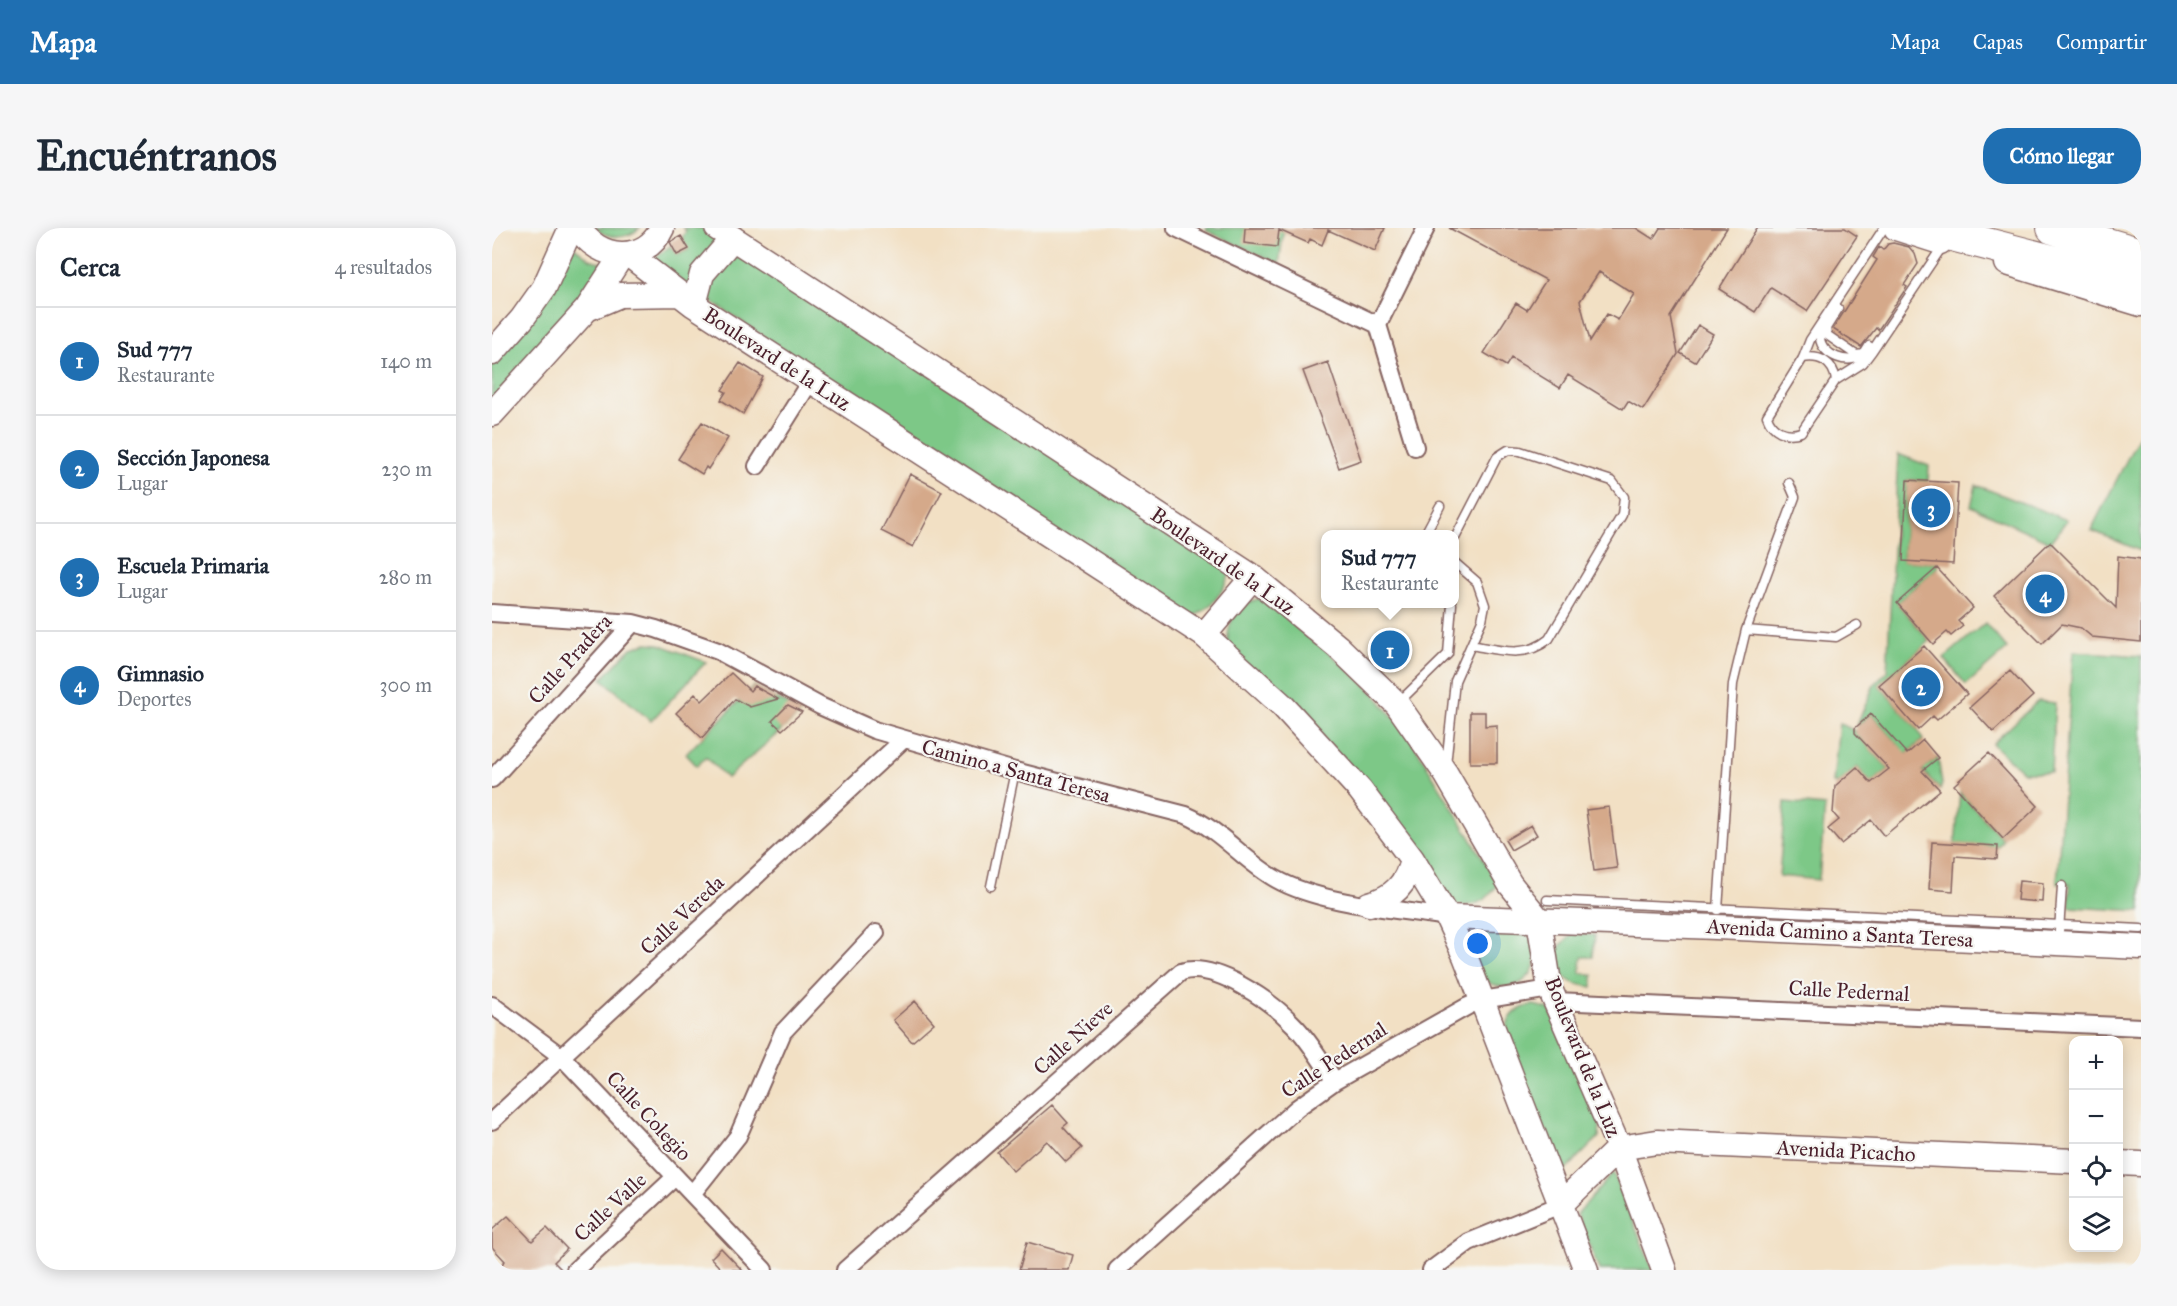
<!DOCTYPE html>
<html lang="es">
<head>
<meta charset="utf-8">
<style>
  :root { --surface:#fff; --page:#f6f6f7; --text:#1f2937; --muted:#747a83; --line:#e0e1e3; --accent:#1f6fb2 }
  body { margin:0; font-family:"IM FELL Great Primer",serif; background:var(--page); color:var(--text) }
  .controls { position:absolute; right:18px; bottom:18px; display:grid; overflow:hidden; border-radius:12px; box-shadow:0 3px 15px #0003 }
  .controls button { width:54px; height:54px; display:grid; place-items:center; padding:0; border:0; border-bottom:2px solid var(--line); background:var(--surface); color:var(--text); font:30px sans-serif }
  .you { position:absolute; left:986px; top:716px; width:21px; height:21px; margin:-15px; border:4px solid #fff; border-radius:50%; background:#1a73e8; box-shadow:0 0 0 9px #1a73e833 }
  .badge { display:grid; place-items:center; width:39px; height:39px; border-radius:50%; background:var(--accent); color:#fff; font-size:20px; font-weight:700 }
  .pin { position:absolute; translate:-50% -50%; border:3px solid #fff; box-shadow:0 2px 6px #0006 }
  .popup { position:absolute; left:829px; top:302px; width:138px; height:78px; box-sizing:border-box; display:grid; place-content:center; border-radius:12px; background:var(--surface); filter:drop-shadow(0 2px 4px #0005); font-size:20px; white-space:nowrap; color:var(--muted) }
  .popup b { font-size:22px; color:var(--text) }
  .popup::after { content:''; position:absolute; left:50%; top:100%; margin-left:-12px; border:12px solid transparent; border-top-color:var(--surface) }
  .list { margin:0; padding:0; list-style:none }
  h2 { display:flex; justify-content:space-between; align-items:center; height:78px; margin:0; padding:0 24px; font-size:26px }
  h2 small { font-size:20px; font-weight:400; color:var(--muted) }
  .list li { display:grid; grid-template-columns:39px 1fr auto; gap:18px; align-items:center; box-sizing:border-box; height:108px; padding:0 24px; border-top:2px solid var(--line) }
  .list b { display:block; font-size:22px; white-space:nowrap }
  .list p { margin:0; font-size:20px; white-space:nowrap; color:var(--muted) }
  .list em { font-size:20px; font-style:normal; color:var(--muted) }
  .icon { flex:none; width:33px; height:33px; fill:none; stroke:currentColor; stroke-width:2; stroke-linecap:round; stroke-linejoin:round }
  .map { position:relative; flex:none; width:1649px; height:1042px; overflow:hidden; border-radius:24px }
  header { display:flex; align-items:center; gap:36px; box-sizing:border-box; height:84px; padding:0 30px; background:var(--accent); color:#fff }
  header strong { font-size:28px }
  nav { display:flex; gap:33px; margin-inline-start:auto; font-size:21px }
  .intro { display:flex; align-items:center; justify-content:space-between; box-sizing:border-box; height:144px; padding:0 36px }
  h1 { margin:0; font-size:42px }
  .button { padding:15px 27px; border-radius:24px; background:var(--accent); color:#fff; font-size:21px; font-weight:700 }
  main { display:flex; gap:36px; padding:0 36px }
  aside { flex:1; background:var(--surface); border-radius:24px; box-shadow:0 3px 15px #0003 }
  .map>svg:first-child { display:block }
  .green { fill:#7dc887; stroke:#647459; stroke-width:1.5 }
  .building { fill:#d5a98a; fill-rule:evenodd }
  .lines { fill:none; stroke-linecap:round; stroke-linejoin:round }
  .lane-casing { stroke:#856361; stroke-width:11 }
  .street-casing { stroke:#856361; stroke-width:20 }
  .secondary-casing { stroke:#856361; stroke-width:27 }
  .highway-casing { stroke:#856361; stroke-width:34 }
  .lane { stroke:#fff; stroke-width:8 }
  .street { stroke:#fff; stroke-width:16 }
  .secondary { stroke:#fff; stroke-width:24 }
  .highway { stroke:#fff; stroke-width:32 }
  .labels { text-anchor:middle; stroke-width:4.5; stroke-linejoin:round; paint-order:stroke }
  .street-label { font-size:21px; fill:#4a1f2b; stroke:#f6f6f2 }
</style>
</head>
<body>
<header>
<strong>Mapa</strong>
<nav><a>Mapa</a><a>Capas</a><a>Compartir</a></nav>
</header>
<div class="intro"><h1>Encuéntranos</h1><a class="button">Cómo llegar</a></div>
<main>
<aside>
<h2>Cerca<small>4 resultados</small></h2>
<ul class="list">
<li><span class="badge">1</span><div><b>Sud 777</b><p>Restaurante</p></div><em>140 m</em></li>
<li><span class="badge">2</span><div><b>Sección Japonesa</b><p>Lugar</p></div><em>230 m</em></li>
<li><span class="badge">3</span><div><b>Escuela Primaria</b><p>Lugar</p></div><em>280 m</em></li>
<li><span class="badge">4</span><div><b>Gimnasio</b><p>Deportes</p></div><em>300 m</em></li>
</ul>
</aside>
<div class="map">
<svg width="1649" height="1042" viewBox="0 0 1649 1042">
  <rect width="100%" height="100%" fill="#f6f6f2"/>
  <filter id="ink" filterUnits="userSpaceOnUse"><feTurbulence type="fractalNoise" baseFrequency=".0167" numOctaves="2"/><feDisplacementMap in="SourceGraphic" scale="12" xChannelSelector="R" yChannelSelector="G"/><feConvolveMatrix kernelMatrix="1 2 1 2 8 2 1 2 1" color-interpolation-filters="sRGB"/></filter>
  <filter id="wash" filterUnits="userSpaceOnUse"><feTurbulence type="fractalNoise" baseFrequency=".008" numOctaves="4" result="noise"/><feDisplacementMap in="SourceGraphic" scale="24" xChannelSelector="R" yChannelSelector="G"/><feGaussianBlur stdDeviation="1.35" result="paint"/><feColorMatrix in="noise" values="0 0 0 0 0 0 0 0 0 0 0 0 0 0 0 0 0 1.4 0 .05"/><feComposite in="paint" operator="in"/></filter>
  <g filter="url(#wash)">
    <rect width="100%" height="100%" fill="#f2e0c4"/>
    <path class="green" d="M103 0H148C134 12 117 12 103 0Z
      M191 0H216L232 11 199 60 161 32 178 18 185 27 196 22 190 10 194 3Z
      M714 0H792L787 36 715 3Z
      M81 18 98 31 119 38 0 173V136Z
      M245 21 739 341C732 365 719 382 696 391L214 70 219 51Z
      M1649 204V323L1599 302Z
      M1406 226 1437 238 1436 253 1415 252 1411 333 1446 335 1445 340 1405 375 1438 413 1387 457 1426 502 1431 512 1400 538 1394 533 1409 520 1379 486 1364 499 1382 457 1395 444Z
      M1484 257 1575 292 1558 314 1479 278Z
      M775 369 881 464 918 510 1006 655C996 675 978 682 956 675L736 416C734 391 749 372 775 369Z
      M1493 395 1515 421 1474 457 1452 430Z
      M154 415 167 416 214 434 159 493 110 451 138 421Z
      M1581 423 1649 428V683L1577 679 1578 656 1565 655Z
      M262 458 310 484 235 550 214 529 205 538 194 526Z
      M1546 473 1563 475 1559 544H1531L1500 516Z
      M1347 495 1361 502 1397 541 1379 555 1365 539 1347 555H1341Z
      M1446 530 1450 556 1448 562 1431 543 1414 555Z
      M1468 565 1511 611 1506 618 1463 616Z
      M1293 574 1333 578 1327 652 1287 648Z
      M982 728a31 31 0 1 1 62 0a31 31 0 1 1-62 0Z
      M1080 706 1103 707 1101 729H1090L1088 745 1101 747V759C1078 757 1057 746 1066 720Z
      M1042 777 1057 781 1109 885 1107 909 1069 947 1013 806C1015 789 1025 779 1042 777Z
      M1121 945 1161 1042H1107L1085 986Z"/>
    <g id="blocks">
      <path class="building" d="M753 0H893L883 23 836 2 830 17 818 11 816 15 787 2 785 19 752 15Z
        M957 0H1144L1161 11 1168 0H1235L1179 89 1186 126 1151 182 1136 173 1131 181 1076 147 1068 160 1019 130 1014 138 992 125 1024 75 1035 82 1054 52ZM1107 44 1142 66 1126 92 1115 86 1098 113 1088 73Z
        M1265 0H1353L1365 8 1315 83 1279 60 1263 84 1227 61Z
        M189 8 197 21 185 27 178 14Z
        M1401 15 1417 19 1423 26 1426 36 1412 57 1415 59 1386 102 1384 100 1369 119 1341 101 1385 32 1381 29 1387 19 1391 22 1396 16Z
        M1206 97 1221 106 1203 134 1188 125Z
        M836 134 869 232 847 240 811 143Z
        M248 135 271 149 251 186 229 172 234 164 230 162Z
        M210 194 236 210 216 241 214 239 210 246 186 231Z
        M418 246 450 263 421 319 389 303Z
        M1415 252 1466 255 1461 336 1411 333Z
        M1558 314 1624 380 1626 328 1649 331V414L1600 409 1589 400 1570 396 1550 416 1502 368Z
        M1445 340 1481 380 1466 393 1471 398 1459 408 1455 404 1441 416 1405 375Z
        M1432 418 1475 466 1445 492 1441 488 1426 502 1387 457Z
        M1518 443 1541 468 1501 504 1478 479Z
        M239 445 258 463 262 458 286 471 258 479 243 471 210 510 184 485 203 466 210 473Z
        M296 477 310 484 290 502 280 493Z
        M978 484H993V498L1005 497V535H978Z
        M1379 486 1415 526 1431 512 1446 530 1430 543 1448 562 1392 608 1379 592 1349 616 1336 601 1347 592 1341 585 1343 558 1365 539 1379 555 1397 541 1363 505V500Z
        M1497 525 1546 578 1511 611 1462 557Z
        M1117 579 1125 640 1102 643 1094 582Z
        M1039 597 1045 607 1019 622 1013 612Z
        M1440 614 1506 618 1505 631 1463 628 1461 663 1437 661Z
        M1527 653 1551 655 1550 674 1525 672Z
        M423 773 442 795 420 814 401 792Z
        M560 877 576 895 571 899 590 920 574 934 555 913 521 943 505 924Z
        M16 988 40 1013 55 1000 75 1021 62 1034 70 1042H4L13 1033 0 1019V1002Z
        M535 1014 581 1027 577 1042H527Z
        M229 1020 250 1042H230L219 1030Z"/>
    </g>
  </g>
  <g filter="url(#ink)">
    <use href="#blocks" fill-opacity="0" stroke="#856361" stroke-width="1.5"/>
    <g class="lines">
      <defs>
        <path id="lane" d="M1392 0 1318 112 1311 130 1275 188C1280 203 1294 209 1309 204L1344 152 1371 135 1380 123 1452 16
          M1346 81 1334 100 1335 107 1364 127 1372 126 1377 118
          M1334 100 1328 110C1329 127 1358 139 1371 126
          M1311 130C1328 127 1341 134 1344 152
          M933 306 948 278
          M962 312 1005 229 1016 222 1028 223 1120 253 1132 269 1130 287 1057 411C1033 431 1007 422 979 417
          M1254 402 1344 409 1365 397
          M905 476 956 426 960 376
          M954 537 963 453 990 392 993 377 985 354 962 334
          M499 658 523 543
          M1055 672 1649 701
          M1226 682 1241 456 1254 402 1303 269 1297 255
          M1567 703 1570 658"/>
        <path id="street" d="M684 0 886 97
          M886 97 923 219
          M886 97 934 0
          M265 238 319 152
          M0 385 141 395 164 401 226 423 328 478 382 502 523 543 694 587C729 602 752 633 784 651 828 676 905 681 955 689
          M0 551 141 395
          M1064 773 1649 799
          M0 777 70 829 272 1042
          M0 893 411 512
          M200 966 246 908 291 804 384 705
          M83 1042 183 949
          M353 1042 689 744C722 733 779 773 802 797 818 813 830 835 843 853
          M625 1042 805 880 843 853 976 778 990 772 1058 761
          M939 1042 977 1014 1068 977"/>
        <path id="secondary" d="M87 0C105 32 153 37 170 0
          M225 0 761 349 846 419 905 476 954 546 1018 656 1047 692 1058 761 1127 920 1172 1042
          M1404 0 1448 14
          M136 26 202 77 712 407 790 477 868 562 920 631 955 689 973 728 1094 1042
          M1515 35 1649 76
          M202 77 210 46 241 10
          M95 81 128 67 188 66
          M0 125 30 91 52 60 79 0
          M0 186 95 81 130 27
          M712 407 761 349
          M877 676C901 670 915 656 920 631
          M955 689 1224 699 1649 719
          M1626 935 1649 936
          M1068 977 1127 920 1165 914 1582 933"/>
        <path id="highway" d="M1433 0 1649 56
          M1561 0 1649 26"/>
      </defs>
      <use href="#lane" class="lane-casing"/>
      <use href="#street" class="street-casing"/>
      <use href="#secondary" class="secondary-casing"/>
      <use href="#highway" class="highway-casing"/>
      <use href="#lane" class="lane"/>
      <use href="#street" class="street"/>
      <use href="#secondary" class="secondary"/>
      <use href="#highway" class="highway"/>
    </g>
  </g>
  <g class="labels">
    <g class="street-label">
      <text transform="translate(285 131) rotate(33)" y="7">Boulevard de la Luz</text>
      <text transform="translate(731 333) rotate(35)" y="7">Boulevard de la Luz</text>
      <text transform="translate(78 431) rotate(-48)" y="7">Calle Pradera</text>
      <text transform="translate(524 543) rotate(15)" y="7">Camino a Santa Teresa</text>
      <text transform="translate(190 687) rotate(-43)" y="7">Calle Vereda</text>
      <text transform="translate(1348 705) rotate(3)" y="7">Avenida Camino a Santa Teresa</text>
      <text transform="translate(1357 763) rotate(3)" y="7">Calle Pedernal</text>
      <text transform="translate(581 810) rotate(-42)" y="7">Calle Nieve</text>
      <text transform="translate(1091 829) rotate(68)" y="7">Boulevard de la Luz</text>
      <text transform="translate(842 832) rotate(-33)" y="7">Calle Pedernal</text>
      <text transform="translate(157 888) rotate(47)" y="7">Calle Colegio</text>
      <text transform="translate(1354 923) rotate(3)" y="7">Avenida Picacho</text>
      <text transform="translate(118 979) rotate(-43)" y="7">Calle Valle</text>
    </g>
  </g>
</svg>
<div class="controls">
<button>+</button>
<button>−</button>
<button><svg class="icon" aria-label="locate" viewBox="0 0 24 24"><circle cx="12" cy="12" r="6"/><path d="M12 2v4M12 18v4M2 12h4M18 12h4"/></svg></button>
<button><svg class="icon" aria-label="layers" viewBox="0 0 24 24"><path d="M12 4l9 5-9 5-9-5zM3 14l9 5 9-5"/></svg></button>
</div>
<div class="you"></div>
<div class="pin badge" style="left:898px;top:422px">1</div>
<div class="popup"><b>Sud 777</b>Restaurante</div>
<div class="pin badge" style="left:1429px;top:459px">2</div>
<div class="pin badge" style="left:1439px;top:280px">3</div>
<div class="pin badge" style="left:1553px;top:366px">4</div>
</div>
</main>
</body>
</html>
